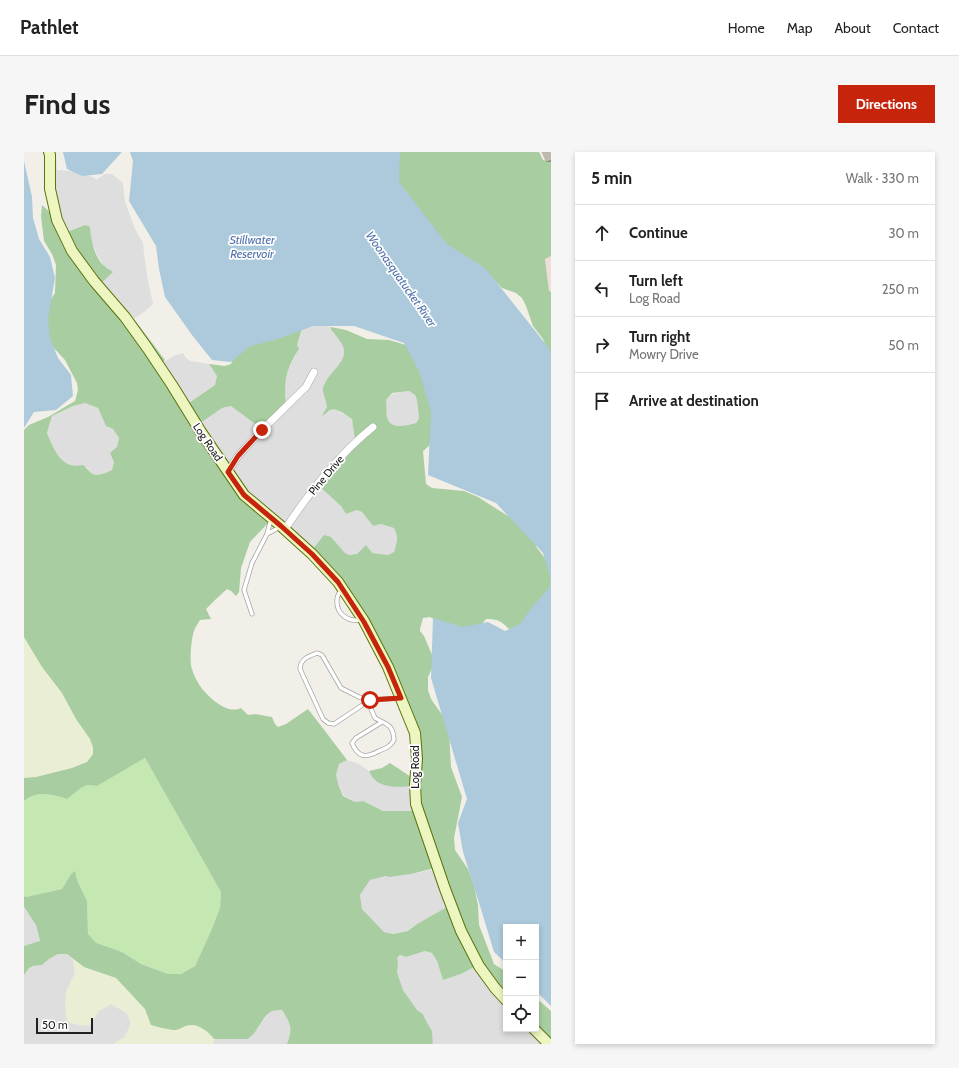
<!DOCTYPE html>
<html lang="en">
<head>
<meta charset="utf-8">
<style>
  :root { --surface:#fff; --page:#f6f6f6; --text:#222; --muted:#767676; --line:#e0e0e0; --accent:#c6250c }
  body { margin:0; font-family:Cabin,sans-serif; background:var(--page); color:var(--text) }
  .controls { position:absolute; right:12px; bottom:12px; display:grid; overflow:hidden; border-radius:0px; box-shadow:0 2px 6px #0003 }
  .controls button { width:36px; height:36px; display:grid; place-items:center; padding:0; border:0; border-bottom:1px solid var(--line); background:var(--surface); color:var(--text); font:20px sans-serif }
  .scale { position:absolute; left:12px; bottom:10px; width:57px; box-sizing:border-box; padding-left:4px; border:2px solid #212121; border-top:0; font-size:11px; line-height:14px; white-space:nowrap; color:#212121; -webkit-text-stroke:3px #fff; paint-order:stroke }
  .stop { position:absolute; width:12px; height:12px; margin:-9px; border:3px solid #c6250c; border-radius:50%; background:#fff }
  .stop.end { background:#c6250c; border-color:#fff; box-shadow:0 1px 4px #0008 }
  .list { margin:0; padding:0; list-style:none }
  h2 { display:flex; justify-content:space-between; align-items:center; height:52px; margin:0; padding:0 16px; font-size:17px }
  h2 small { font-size:13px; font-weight:400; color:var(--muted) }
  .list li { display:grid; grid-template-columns:26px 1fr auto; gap:12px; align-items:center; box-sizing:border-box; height:56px; padding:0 16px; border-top:1px solid var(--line) }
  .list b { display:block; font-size:15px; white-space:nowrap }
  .list p { margin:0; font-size:13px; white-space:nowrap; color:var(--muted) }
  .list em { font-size:13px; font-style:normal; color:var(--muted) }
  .icon { flex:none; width:22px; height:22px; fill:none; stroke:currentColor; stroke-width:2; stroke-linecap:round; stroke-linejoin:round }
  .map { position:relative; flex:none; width:527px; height:892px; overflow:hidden; border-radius:0px }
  header { display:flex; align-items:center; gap:24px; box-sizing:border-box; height:56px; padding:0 20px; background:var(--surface); border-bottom:1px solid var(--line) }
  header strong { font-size:19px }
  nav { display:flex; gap:22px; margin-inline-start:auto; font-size:14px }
  .intro { display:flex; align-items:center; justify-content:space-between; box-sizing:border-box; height:96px; padding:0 24px }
  h1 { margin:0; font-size:28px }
  .button { padding:10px 18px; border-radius:0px; background:var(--accent); color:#fff; font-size:14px; font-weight:700 }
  main { display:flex; gap:24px; padding:0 24px }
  aside { flex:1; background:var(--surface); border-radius:0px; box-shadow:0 2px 6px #0003 }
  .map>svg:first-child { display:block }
  .residential { fill:#dfdede }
  .commercial { fill:#f0ddd9 }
  .farmland { fill:#e9eed5 }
  .grass { fill:#c5e7b2 }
  .forest { fill:#a7cda0; fill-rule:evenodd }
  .water { fill:#accadb }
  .building { fill:#beb8b1; stroke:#c2b8ab; filter:url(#shadow) }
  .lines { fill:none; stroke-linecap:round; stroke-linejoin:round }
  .lane-casing { stroke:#a5a5a5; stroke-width:5 }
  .street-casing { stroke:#a5a5a5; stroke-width:8 }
  .secondary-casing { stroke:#5b740c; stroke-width:12 }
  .lane { stroke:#fff; stroke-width:3.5 }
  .street { stroke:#fff; stroke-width:7 }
  .secondary { stroke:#edf6c1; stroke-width:10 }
  .route { stroke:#c6250c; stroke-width:5 }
  .labels { text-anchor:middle; stroke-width:3.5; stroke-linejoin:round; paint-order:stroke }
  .street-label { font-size:11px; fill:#212121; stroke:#fff }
  .water-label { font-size:12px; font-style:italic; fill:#5273ac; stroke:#fff }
</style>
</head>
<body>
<header>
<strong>Pathlet</strong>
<nav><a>Home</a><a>Map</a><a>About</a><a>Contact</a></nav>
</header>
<div class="intro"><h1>Find us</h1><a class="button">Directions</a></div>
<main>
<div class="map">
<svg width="527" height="892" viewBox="0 0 527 892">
  <defs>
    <filter id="shadow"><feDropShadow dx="2" dy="4" stdDeviation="0" flood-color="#0004"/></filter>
  </defs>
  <rect width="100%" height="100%" fill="#f1efe8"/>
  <path class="residential" d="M26 0H32L33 18 55 20 71 26 72 28 81 22H88L99 31 101 50 111 77 119 91 120 101 124 129 129 152 120 160 105 170 76 135 79 113 73 102 67 88 66 75 41 81 32 66Z
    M280 170 307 175V178L311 181 313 186 319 192 321 201 315 213 300 232V245L303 255 300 264 307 258H312L328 267 331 289 317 354 322 362 333 358 338 360 349 374 357 372 370 376 373 383V392L370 400 364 403 348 401 333 402 325 403 321 401 307 385 285 402 227 350 175 272 198 256 208 254 238 277 262 254 261 235 264 218 271 204 275 197 273 193Z
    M159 201 162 206 167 209 185 212 193 224 191 233 162 253 136 213 149 204Z
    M385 239 391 243 393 248 395 266 391 271 382 274H371L365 270 363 266 362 248 368 242Z
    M61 251 74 256 82 274 89 277 95 286 88 318 80 322 70 323 66 321 63 315H51L40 310 31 299 23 281 28 264 49 254Z
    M323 608 335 612 345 619 350 627 390 634 392 659H359L339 649 331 650 319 643 315 635 312 623 315 612Z
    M412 717 426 754 393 772 384 779 369 782 360 780 338 757 336 743 346 728 363 724 387 722Z
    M0 756 12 773 16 790 0 794Z
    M401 799 408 801 413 809 419 828 437 822 452 814 468 837 482 854V877H505L522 892H408L409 890 408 886V878L403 873 399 862 393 858 379 838 372 817 374 810 373 806 376 803 382 805Z
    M34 802H43L49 807 51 821 42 840 65 874 75 859 87 852 103 861 107 871 101 885 89 892H0V823L5 816 9 814 18 813 25 807Z
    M251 858H258L266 872 267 882 263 892H189L191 887H224L232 879 244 861Z"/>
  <path class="commercial" d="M526 104H527V140L525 139 521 106Z"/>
  <path class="farmland" d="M0 485 18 515 38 541 52 567 66 587 69 595V602L63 610 48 616 12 625 0 626Z
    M49 807 60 815 92 826 121 857 127 873 154 877 166 872 172 873 187 883 191 887 189 892H89L101 885 107 871 103 861 87 852 75 859 65 874 55 873 43 870 41 851 42 840 51 821Z"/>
  <path class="grass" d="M121 606 197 740 196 756 187 779 171 814 157 822H144L117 812 98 800 72 792 64 782 63 749 53 728 47 722 38 737 2 745 0 744V649C14 638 27 642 43 647L57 636 63 633 73 634Z"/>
  <path class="forest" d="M370 0H515L519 8 524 9 527 8V104L521 107 525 139 527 140V228L524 199 519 187 509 174 502 154 498 146 492 141 478 136 471 129 443 111 440 103 426 95 370 47Z
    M18 53 32 66 41 81 61 73 66 75C67 88 70 102 78 112 81 115 86 118 89 120L75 133 106 170 110 167 141 208 136 213 162 253 191 233 193 224 185 212 201 214 207 212 212 201 221 192 280 170 273 193 275 197C261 218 260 230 262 254L238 277 207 254 198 256 175 272 201 315 246 369 226 390 217 416 215 440 212 444 207 439 203 437 191 448 182 457 187 467 176 468C174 472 171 475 170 479 167 488 166 505 167 514 169 521 172 528 176 534 184 545 203 563 217 556L224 563C234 561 238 564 248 565L251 572 254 575 262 572 284 557 301 579 323 608 315 612 312 623 315 635 319 644 331 650 339 649 359 659H392L390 634C377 635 360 637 350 627 348 625 346 621 345 619L358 616 366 611 390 627 391 586 362 514 310 428 285 402 300 383 307 385 321 401 325 403 333 402 342 393 348 401 364 403 370 400C373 390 375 386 370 376L357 372 349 374 338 360 333 358 322 362 317 354 293 332 331 289 328 267C323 264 313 255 306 258 303 260 301 263 298 264L303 255C302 247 296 238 301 231 308 217 330 205 315 188 312 184 311 181 307 178V175L322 178 343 187 365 188 382 193 410 229 406 293 399 299 402 332 408 336 440 339 454 345 498 373 505 380 513 396 527 414V441L498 474 485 477C477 469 474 467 462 467L457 473 429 477 406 465 399 466 396 477V479L400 484 409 505 408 516 404 525V538L407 547 421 567 425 578 427 615 438 645 430 686 431 698 444 717 450 733 454 753 455 773 470 812 482 820V854L468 837 452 814 437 822 419 828 413 809 408 801 401 799 382 805 376 803 373 806 374 810 373 820 379 838 393 858 399 862C402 869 403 871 407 877 409 880 408 886 409 890L408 892H263C269 875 267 873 258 858 242 857 241 866 233 877 231 881 227 884 224 887H190C186 881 175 872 167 873 160 873 155 879 149 878 142 877 134 875 127 873L121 857 92 826 60 815 43 802H34L25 807 18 813 9 814 5 816 0 823V794L16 789 12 773 0 755V744L2 745 38 737 47 722 51 719 53 728 63 749 64 782 72 791 98 800 117 812 144 822H157L171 814 187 779 196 756 197 740 121 606 73 634 63 633 57 636 43 647C27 642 14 638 0 649V626L12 625 48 616 63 610 69 602V595L66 587 52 567 38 541 18 515 0 485V278L5 273 24 265 51 249 54 238 53 231 41 208 29 195 22 182 25 150 31 141 32 113 28 102 20 89 17 64ZM385 239 391 243 393 248 395 266 392 271C382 274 366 278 363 265 362 260 363 254 362 248L368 241ZM61 251 74 256 82 274 89 277 95 286 93 295 86 301 90 310 88 318C82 321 71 326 66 320 63 317 62 315 59 313 37 318 30 297 23 281L28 264 49 254ZM407 717H412L425 754 393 772 384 779 369 782 360 780 338 757 336 743 346 728 362 724 365 725 387 722Z
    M512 846 527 859V892L514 885 505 877H512Z"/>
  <path class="water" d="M39 0H98L78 22 58 24 43 17Z
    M106 0H376L375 30 423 92 461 116 524 195 527 201V854L512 839V775H482V811L470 800 457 757 439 700 434 671 443 647 407 526 409 466 439 475 464 470 481 479 496 472 509 454 526 435V423L519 401 472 351 404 323 407 260 395 219 380 191 330 174H289L254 187 226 194 207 210 188 208 168 183 141 145 135 117 132 94 105 49 109 9Z
    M0 9 8 45 9 66 15 87 26 105 31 126 24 167 26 186 34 206 47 223 49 244 32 258 10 260 0 276Z"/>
  <path class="building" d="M518 0H527V6L522 9Z"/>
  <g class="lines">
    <defs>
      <path id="lane" d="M243 382 256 375
        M317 438C315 441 313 445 313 448 312 462 324 470 337 468
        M228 462 220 438 228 411 243 382 247 367
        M358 570 332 586 328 591C334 606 342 606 355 599 362 596 366 595 370 588 369 572 363 573 351 566L347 557 346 548 310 572 304 571 299 567 276 517C276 507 285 504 293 501L298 503 317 536 335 545 346 548 376 546"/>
      <path id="street" d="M204 320 214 304 238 278 282 235 290 220
        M261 377C286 340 313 304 349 275"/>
      <path id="secondary" d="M25 0 26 3V37L33 68 48 99 70 129 101 165 124 197 148 233 177 280 220 343 257 374 288 402 314 430 340 469 364 515 391 581 393 607 391 633 392 652 421 737 437 779 455 814 471 836 482 848
        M510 877 525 892"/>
    </defs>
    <use href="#lane" class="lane-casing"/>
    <use href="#street" class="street-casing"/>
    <use href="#secondary" class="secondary-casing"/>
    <use href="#lane" class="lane"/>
    <use href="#street" class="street"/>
    <use href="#secondary" class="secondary"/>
  </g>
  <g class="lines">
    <path class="route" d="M238 278 214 304 204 320 220 343 257 374 288 402 314 430 340 470 364 515 377 546 346 548"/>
  </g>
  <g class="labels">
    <g class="street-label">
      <text transform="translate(184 290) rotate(56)" y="4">Log Road</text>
      <text transform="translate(302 323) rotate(-50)" y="4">Pine Drive</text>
      <text transform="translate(391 615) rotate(-90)" y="4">Log Road</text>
    </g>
    <g class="water-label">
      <text x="228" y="92">Stillwater<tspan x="228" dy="14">Reservoir</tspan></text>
      <text transform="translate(377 127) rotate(55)" y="4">Woonasquatucket River</text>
    </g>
  </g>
</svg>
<div class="controls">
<button>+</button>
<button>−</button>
<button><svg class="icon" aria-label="locate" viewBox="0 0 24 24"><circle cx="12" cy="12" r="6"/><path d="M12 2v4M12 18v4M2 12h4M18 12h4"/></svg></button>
</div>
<div class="scale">50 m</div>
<div class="stop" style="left:346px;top:548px"></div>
<div class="stop end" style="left:238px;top:278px"></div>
</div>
<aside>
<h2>5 min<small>Walk · 330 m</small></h2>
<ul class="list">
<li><svg class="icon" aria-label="ahead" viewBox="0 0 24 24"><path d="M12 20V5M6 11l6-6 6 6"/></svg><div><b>Continue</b></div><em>30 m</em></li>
<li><svg class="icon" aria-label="left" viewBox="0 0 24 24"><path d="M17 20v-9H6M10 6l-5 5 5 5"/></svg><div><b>Turn left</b><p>Log Road</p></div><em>250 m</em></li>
<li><svg class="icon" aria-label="right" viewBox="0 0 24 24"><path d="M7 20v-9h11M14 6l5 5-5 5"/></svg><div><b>Turn right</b><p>Mowry Drive</p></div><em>50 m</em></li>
<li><svg class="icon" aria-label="arrive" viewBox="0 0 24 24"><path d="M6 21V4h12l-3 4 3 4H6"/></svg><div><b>Arrive at destination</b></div></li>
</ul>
</aside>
</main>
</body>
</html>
